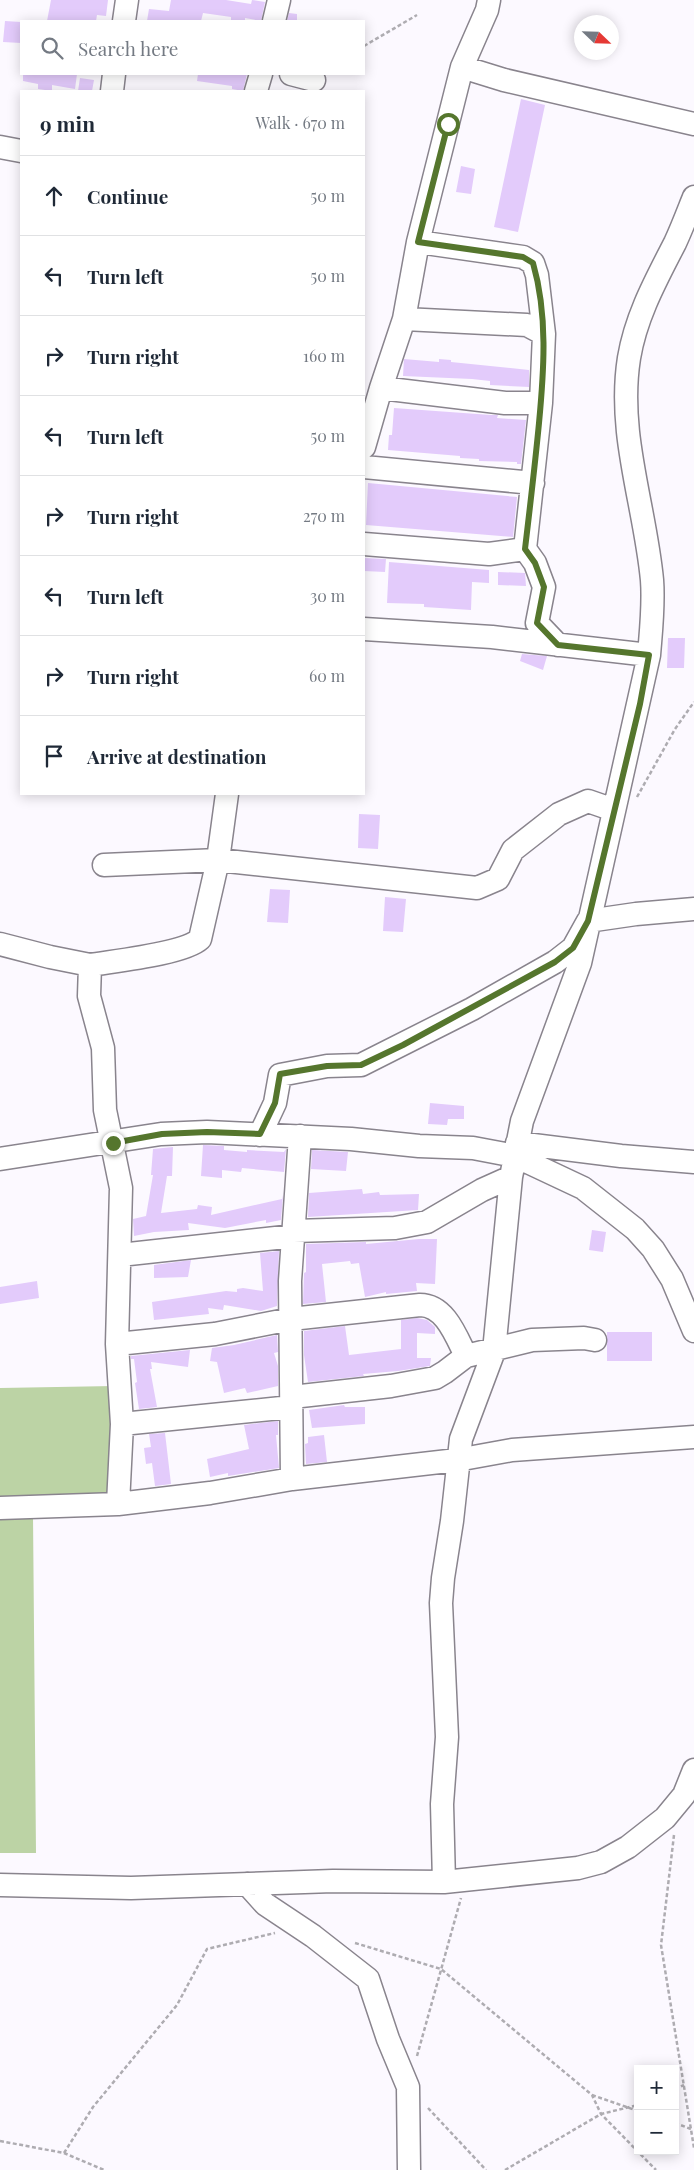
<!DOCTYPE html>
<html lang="en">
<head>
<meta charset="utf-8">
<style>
  :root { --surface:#fff; --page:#f2f2f3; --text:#1f2937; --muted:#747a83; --line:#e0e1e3 }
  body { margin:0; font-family:"Playfair Display",serif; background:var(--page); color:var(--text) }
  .controls { position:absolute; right:15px; bottom:15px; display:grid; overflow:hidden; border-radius:0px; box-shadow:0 2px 12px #0003 }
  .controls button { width:45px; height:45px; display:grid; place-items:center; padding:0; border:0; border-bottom:1px solid var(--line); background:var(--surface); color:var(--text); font:25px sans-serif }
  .compass { position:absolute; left:574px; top:15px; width:45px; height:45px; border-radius:50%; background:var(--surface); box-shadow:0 2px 12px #0003; rotate:113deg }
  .stop { position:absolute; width:15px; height:15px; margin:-11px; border:4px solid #55762d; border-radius:50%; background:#fff }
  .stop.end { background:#55762d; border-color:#fff; box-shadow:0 1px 5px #0008 }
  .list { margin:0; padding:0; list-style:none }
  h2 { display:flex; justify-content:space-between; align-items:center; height:65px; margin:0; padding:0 20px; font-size:21px }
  h2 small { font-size:16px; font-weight:400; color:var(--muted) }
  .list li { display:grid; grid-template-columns:32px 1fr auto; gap:15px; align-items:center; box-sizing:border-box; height:80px; padding:0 20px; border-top:1px solid var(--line) }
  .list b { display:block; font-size:19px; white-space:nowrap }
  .list em { font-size:16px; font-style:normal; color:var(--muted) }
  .icon { flex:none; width:28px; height:28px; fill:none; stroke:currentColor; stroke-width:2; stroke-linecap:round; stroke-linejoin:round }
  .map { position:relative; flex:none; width:694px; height:2170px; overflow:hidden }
  .search { position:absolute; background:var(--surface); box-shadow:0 2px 12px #0003; left:20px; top:20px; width:345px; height:55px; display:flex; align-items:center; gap:12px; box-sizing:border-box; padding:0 18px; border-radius:0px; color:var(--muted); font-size:19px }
  .panel { position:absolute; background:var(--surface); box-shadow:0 2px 12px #0003; left:20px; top:90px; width:345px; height:705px; border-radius:0px }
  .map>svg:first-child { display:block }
  .green { fill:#bcd3a5 }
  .building { fill:#e3cbfb }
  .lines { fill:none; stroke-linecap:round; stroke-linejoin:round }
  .minor-casing { stroke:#89848d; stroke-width:25 }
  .path { stroke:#aeacb1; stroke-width:2.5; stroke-dasharray:4 2.5; stroke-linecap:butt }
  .minor { stroke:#fff; stroke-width:22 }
  .route { stroke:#55762d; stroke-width:6 }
</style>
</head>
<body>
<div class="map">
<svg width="694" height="2170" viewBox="0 0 694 2170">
  <rect width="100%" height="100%" fill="#fcf9ff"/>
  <path class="green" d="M114 1386 113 1496 0 1500V1388Z
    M33 1515 36 1853H0V1517Z"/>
  <path class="building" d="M51 0H108L106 16 97 15 96 21H47Z
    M171 0H226L251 4 252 0 265 2 261 21 245 18V21H239L231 20V17L203 13 201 21H147L149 9 169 11Z
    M289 13 297 14V21H287Z
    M5 21 21 22V43L3 42Z
    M23 74H77L75 89 52 85V91L38 89V84L23 81Z
    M198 74H247L243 91 232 89V86L197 81Z
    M80 78 94 80 92 91H78Z
    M521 99 545 105 518 232 494 227Z
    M461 166 475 169 471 194 456 192Z
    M404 359 439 362V359L451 360V362L529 370V387L490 385V381L472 379 403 376Z
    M394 408 491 415H498L497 418 526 420 521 464H517V462L479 461V459L460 458V456L388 450 389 435H392Z
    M368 483 517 497 513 537 366 525Z
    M364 558 386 559 385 572 364 571Z
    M389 562 489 570V583L472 582 471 610 424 607V604L387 603Z
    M498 572 525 573 526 586 498 585Z
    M668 638H685L684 668H667Z
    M522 654 547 656 543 670 520 661Z
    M359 814 380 815 378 849 358 848Z
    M270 889 290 890 288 923 267 922Z
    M385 897 406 899 403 932 383 931Z
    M430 1103 464 1106V1119H448L447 1125 428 1124Z
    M203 1145 224 1146V1150L247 1152V1150L284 1152 286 1149 284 1172 242 1168 241 1172 222 1170V1178L201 1176Z
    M173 1147 172 1176H167L161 1213 197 1209 198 1205 212 1207 211 1215 282 1199 283 1195 281 1220 266 1223V1220L225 1228 188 1223 189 1230 154 1232 134 1236 133 1219 146 1216 153 1175H151L153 1149Z
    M312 1150 348 1152 346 1171 311 1169Z
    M362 1189 363 1194 379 1192 380 1195 419 1194 418 1210 308 1217 309 1193Z
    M592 1230 606 1232 603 1252 589 1250Z
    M419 1239H437L435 1284 416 1283 417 1291 386 1294V1292L365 1297 359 1263 351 1264 350 1261 322 1264 326 1302 303 1304 304 1273 306 1272V1244L366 1242V1244Z
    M279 1251 277 1306 261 1311 224 1305 223 1310 208 1308 209 1314 154 1320 152 1302 226 1291 237 1292V1289L243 1288 263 1291 260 1253Z
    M191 1260 188 1277 154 1278V1265Z
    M37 1281 39 1298 0 1304V1287Z
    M417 1318 427 1320 435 1327V1334L417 1333V1358H431L430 1366 398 1371 363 1374 364 1376 308 1382 304 1355V1331L345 1326 349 1355 401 1349V1320Z
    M607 1332H652V1361H607Z
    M277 1335 278 1352 274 1353 278 1366V1386L247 1393 245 1388 224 1393 217 1362 210 1361 212 1348 234 1345Z
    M190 1350 188 1367 151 1362 152 1369H150L157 1407 139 1409 135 1383 137 1382 134 1359H131V1356Z
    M344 1405 345 1407H365V1424L312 1428 309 1410Z
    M278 1421V1435H276L279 1468 228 1476V1473L210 1477 207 1459 249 1449 244 1425Z
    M165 1433 171 1484 155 1486 152 1463 146 1464 144 1448 151 1447 149 1434Z
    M324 1435 327 1462 306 1464 305 1444 308 1443V1437Z"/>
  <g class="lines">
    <defs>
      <path id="minor" d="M124 21 127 0
        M274 21 279 0
        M462 67 504 80 694 124
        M291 74 314 80
        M112 91 114 74
        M256 91 261 74
        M0 147 21 151
        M418 242 523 257 533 263 537 275 544 334
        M404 319 527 325 544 334 541 403
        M364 447 381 388 404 319 418 242 462 67 487 10 489 0
        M364 467 533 483
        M364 544 489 554 525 549 541 403H505L381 388
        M525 549 535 563 544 587 537 623 558 645
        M364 629 492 637 649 655
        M104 865 218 860 477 888 498 879 513 850 559 814 588 801 614 810
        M0 944 50 957 90 965
        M260 1135 275 1103 280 1075 327 1066 361 1065 472 1009 555 962 573 948 588 921 636 914 694 909
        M517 1143 621 1156 694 1162
        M0 1159 161 1134 207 1132 351 1139 419 1146 473 1148 515 1156 583 1188 635 1229 653 1249 672 1279 694 1331
        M294 1231 395 1228 427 1222 482 1190 511 1177
        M120 1255 294 1236
        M117 1344 215 1334 291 1319 420 1305C445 1305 456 1336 466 1356L532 1340 584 1338 595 1340
        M292 1397 391 1386 435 1378 445 1372 466 1356
        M122 1424 291 1407
        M292 1479 290 1281 300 1136
        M118 1504 122 1424 117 1344 121 1188 105 1110 103 1048 89 996 90 965C113 961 184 954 200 939L218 860 227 794
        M0 1508 118 1504 210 1493 292 1479 457 1460 512 1450 694 1437
        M444 1882 442 1804 447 1737 441 1603 443 1578 452 1521 461 1439 494 1351 511 1177 522 1121 580 963 649 655C651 630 654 605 652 580 645 505 617 434 629 358 636 316 656 280 675 243 682 228 688 212 694 197
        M247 1884 265 1904 313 1936 368 1979 388 2039 408 2087 409 2170
        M0 1885 131 1888 333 1881 444 1882 578 1868 601 1862 628 1847 665 1818 684 1795 694 1770"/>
    </defs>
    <use href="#minor" class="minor-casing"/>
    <path class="path" d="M364 46 417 15
      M637 797 675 729 694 702
      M674 1835 661 1945 694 2148
      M355 1943 441 1969 592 2095 601 2114 656 2170
      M417 2056 461 1898
      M675 2089 684 2085
      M592 2095 638 2111
      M428 2108 486 2170
      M675 2123 691 2129
      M0 2141 64 2153 104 2170
      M64 2153 93 2107 177 2005 207 1949 275 1933
      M505 2170 601 2114 638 2105"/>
    <use href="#minor" class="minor"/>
  </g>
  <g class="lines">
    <path class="route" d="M113 1143 162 1134 207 1132 260 1134 275 1103 280 1074 327 1066 361 1065 403 1045 555 962 573 948 588 921 640 704 649 655 558 645 537 623 544 587 535 563 525 549C530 507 535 465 539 423 544 370 548 315 533 263L523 257 418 242 448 124"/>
  </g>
</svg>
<div class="controls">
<button>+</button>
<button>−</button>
</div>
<svg class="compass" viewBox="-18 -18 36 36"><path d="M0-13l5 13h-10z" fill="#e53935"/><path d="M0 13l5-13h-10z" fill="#747a83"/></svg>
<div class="stop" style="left:448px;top:124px"></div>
<div class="stop end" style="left:113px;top:1143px"></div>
<div class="search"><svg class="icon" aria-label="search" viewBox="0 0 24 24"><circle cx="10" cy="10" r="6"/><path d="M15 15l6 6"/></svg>Search here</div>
<section class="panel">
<h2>9 min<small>Walk · 670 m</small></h2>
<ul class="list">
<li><svg class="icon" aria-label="ahead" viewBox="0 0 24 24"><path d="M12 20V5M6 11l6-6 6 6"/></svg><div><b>Continue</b></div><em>50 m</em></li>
<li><svg class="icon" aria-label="left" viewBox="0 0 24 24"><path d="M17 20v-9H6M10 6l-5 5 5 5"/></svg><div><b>Turn left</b></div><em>50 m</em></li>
<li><svg class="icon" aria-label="right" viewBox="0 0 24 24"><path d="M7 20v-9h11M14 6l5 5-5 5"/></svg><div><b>Turn right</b></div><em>160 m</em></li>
<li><svg class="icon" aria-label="left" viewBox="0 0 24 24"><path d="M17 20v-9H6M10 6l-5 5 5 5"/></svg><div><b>Turn left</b></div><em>50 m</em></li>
<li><svg class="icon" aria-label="right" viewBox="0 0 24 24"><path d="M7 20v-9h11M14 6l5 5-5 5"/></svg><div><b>Turn right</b></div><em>270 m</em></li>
<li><svg class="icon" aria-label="left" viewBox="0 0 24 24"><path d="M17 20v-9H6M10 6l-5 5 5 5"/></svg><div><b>Turn left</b></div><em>30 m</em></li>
<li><svg class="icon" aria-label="right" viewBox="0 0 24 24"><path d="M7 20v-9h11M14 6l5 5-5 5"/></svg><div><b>Turn right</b></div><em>60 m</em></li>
<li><svg class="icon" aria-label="arrive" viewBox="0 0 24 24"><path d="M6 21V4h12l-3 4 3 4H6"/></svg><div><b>Arrive at destination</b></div></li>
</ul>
</section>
</div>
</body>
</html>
